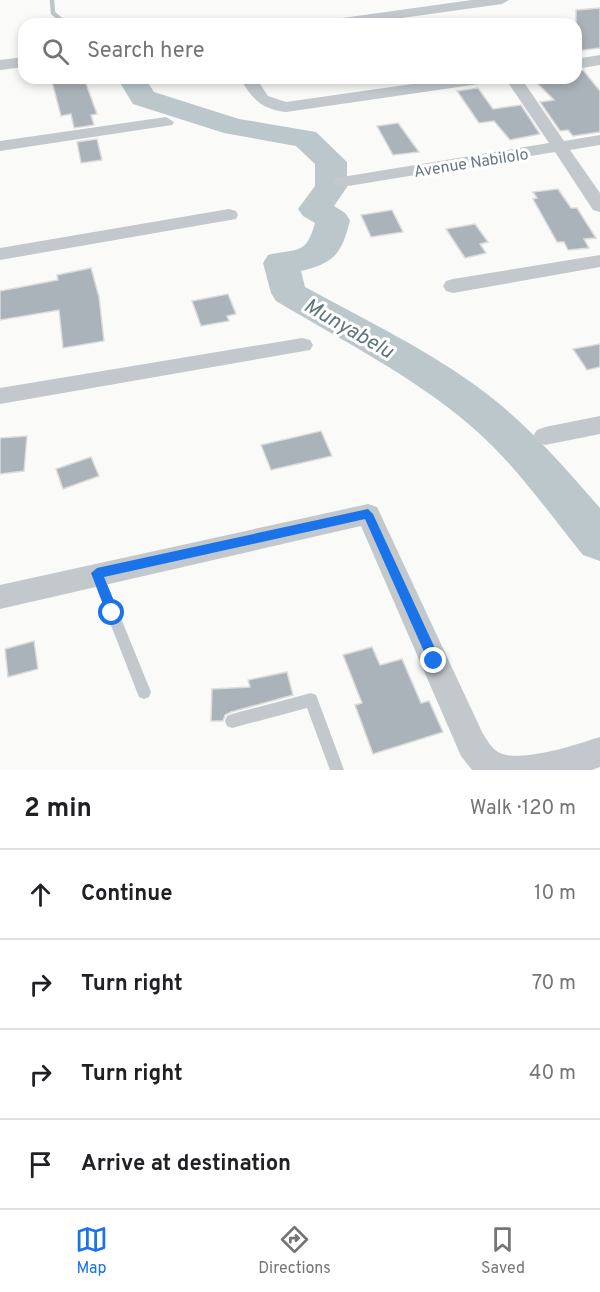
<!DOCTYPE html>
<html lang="en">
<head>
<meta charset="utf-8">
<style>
  :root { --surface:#fff; --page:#f6f6f6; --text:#202124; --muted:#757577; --line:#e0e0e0; --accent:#1a73e8 }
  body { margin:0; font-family:Overpass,sans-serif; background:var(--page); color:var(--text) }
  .stop { position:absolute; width:18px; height:18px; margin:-14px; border:4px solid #1a73e8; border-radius:50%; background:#fff }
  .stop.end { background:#1a73e8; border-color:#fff; box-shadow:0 2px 6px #0008 }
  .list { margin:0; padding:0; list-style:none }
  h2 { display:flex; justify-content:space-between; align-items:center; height:78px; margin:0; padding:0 24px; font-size:26px }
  h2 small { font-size:20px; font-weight:400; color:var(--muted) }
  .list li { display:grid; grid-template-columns:39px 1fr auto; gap:18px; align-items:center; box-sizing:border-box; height:90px; padding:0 24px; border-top:2px solid var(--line) }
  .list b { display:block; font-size:22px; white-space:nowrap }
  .list em { font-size:20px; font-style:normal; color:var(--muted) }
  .icon { flex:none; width:33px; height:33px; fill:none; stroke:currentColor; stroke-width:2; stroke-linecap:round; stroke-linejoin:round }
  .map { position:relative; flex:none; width:600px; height:770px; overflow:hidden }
  .search { position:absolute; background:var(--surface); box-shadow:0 3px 9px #0003; left:18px; right:18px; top:18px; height:66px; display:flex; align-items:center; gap:15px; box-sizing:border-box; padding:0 21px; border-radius:18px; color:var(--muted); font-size:22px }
  .sheet { height:438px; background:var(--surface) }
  nav { display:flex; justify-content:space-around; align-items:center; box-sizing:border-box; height:84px; border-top:2px solid var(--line); background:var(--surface); font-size:16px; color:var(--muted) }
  nav a { display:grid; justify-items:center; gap:3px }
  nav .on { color:var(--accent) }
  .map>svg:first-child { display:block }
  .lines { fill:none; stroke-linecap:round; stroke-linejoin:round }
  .stream { stroke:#bbc7cb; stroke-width:4.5 }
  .river { fill:#bbc7cb; fill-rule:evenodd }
  .building { fill:#aab3b9; stroke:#dcdcda; stroke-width:1.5 }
  .service { fill:#c3c8cc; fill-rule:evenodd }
  .minor { fill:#c3c8cc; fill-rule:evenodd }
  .route { fill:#1a73e8 }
  .labels { text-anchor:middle; stroke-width:6; stroke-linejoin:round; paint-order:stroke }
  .far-street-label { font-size:16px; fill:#657683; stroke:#fff }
  .water-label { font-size:21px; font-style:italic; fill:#60757c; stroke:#fff }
</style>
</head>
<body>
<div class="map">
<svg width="600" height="770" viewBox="0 0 600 770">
  <rect width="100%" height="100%" fill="#fafaf8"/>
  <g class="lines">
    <path class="stream" d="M52 0 53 13 66 24"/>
    <path class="river" d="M117 78H145L154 92 239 119 316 132 347 162V187L334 206 345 213 350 220C342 253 335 263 301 271L305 287C367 321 431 351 487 394 530 427 565 468 600 508V561L583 555C548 512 515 464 472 427 413 376 343 341 276 301L271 293 263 263 268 255C297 248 306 256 315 223L303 216 298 209 315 186V164L296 146 224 133 133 104Z"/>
  </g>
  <path class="building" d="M600 8V48L576 51V10Z
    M583 70 600 91V132L573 136 568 130 560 131 540 102 554 100 532 78H576V71Z
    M51 78H84L97 114 91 115 94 125 74 128 71 114 61 116Z
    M478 88 493 109 521 105 540 134 510 140 494 121 479 123 457 91Z
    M398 123 419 152 393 155 377 126Z
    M97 139 102 160 81 163 77 142Z
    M558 189 571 208H577L596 238 584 239 589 248 568 250 564 242H557L533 199 537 198 533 192Z
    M392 210 403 232 371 237 361 215Z
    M475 224 488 242 480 244 486 253 465 258 446 229Z
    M91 268 99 297 104 341 63 348 59 310 0 320V291L58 280 57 275Z
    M228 294 236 314 227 316 229 321 201 326 192 301Z
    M600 344V367L587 370 573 349Z
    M321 431 332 456 271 470 261 445Z
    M27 436 24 471 0 474V438Z
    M91 457 99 476 63 489 56 469Z
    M34 641 38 669 8 677 5 649Z
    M372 647 380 665 402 659 421 703 429 701 443 732 373 754 355 705 362 703 343 655Z
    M287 672 293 695 231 712 225 715 223 721H211L212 689 250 687 248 680Z"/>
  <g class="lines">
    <path class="service" d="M97 569 101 570 103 574 151 692 149 697 144 699 139 697 137 692 91 574 93 570Z
      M311 693 316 695 318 700 344 770H330L307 708 232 728 227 726 225 721 227 716 232 714Z"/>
    <path class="minor" d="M472 0H509L502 4 359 24H321L328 20Z
      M600 55V65L576 69V59Z
      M24 57V67L0 70V60Z
      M240 78H256L268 96 286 102 454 78H494L486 83 286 112C261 109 252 99 240 78Z
      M505 78H521L564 141 600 135V145L570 150 600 193V212L593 210 555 152 342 187 336 186 333 182 336 178 342 177 549 143Z
      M166 117 174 122 172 125 0 151V141Z
      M229 209 236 211 238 215 236 219 0 260V248Z
      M600 255V267L453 293 446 291 443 286 446 281 453 279Z
      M302 338 310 340 313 345 310 350 0 404V388Z
      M600 416V434L545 445 537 442 533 436 537 430 545 427Z
      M368 504 377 507 483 734C487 740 492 749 498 752 519 764 578 744 600 737V767L592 770H472L461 756 361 526 0 609V585Z"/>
  </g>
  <path class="route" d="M368 509 373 514 439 657 440 661 439 665H430L365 519 104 577 119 613 112 618 108 617 91 573 97 568Z"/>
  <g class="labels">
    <g class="far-street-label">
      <text transform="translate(471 162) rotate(-9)" y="6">Avenue Nabilolo</text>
    </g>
    <g class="water-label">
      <text transform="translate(349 328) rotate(30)" y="7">Munyabelu</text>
    </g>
  </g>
</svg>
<div class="stop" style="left:112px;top:613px"></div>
<div class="stop end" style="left:434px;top:661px"></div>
<div class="search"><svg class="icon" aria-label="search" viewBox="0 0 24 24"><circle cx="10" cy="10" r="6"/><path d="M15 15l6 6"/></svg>Search here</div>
</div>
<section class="sheet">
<h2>2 min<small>Walk · 120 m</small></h2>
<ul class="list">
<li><svg class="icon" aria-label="ahead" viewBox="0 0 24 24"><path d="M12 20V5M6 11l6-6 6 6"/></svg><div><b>Continue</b></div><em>10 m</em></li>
<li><svg class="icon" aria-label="right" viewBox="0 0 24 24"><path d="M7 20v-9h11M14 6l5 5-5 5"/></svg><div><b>Turn right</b></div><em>70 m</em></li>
<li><svg class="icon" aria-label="right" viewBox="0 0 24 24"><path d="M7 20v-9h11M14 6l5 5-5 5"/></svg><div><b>Turn right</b></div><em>40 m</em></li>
<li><svg class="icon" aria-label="arrive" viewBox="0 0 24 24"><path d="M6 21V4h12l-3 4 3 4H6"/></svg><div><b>Arrive at destination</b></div></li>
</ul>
</section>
<nav>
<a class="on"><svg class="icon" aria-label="map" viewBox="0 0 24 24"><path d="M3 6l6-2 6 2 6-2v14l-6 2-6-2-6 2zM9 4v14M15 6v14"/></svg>Map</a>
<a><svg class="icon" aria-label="directions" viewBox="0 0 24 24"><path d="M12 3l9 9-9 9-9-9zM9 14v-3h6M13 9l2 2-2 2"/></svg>Directions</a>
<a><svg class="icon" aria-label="saved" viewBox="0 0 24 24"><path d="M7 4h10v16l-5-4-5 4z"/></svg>Saved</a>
</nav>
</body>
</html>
